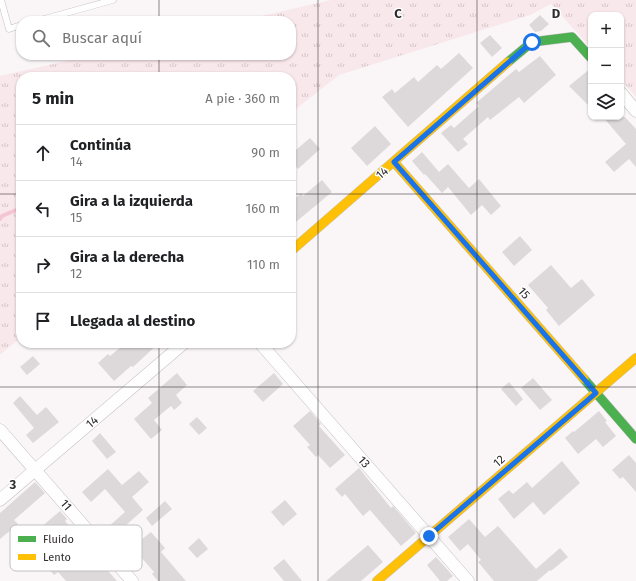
<!DOCTYPE html>
<html lang="es">
<head>
<meta charset="utf-8">
<style>
  :root { --surface:#fff; --page:#f2f2f2; --text:#202124; --muted:#757577; --line:#e0e0e0 }
  body { margin:0; font-family:"Fira Sans",sans-serif; background:var(--page); color:var(--text) }
  .controls { position:absolute; right:12px; top:12px; display:grid; overflow:hidden; border-radius:8px; box-shadow:0 1px 3px #0004 }
  .controls button { width:36px; height:36px; display:grid; place-items:center; padding:0; border:0; border-bottom:1px solid var(--line); background:var(--surface); color:var(--text); font:20px sans-serif }
  .stop { position:absolute; width:12px; height:12px; margin:-9px; border:3px solid #1a73e8; border-radius:50%; background:#fff }
  .stop.end { background:#1a73e8; border-color:#fff; box-shadow:0 1px 4px #0008 }
  .list { margin:0; padding:0; list-style:none }
  h2 { display:flex; justify-content:space-between; align-items:center; height:52px; margin:0; padding:0 16px; font-size:17px }
  h2 small { font-size:13px; font-weight:400; color:var(--muted) }
  .list li { display:grid; grid-template-columns:26px 1fr auto; gap:12px; align-items:center; box-sizing:border-box; height:56px; padding:0 16px; border-top:1px solid var(--line) }
  .list b { display:block; font-size:15px; white-space:nowrap }
  .list p { margin:0; font-size:13px; white-space:nowrap; color:var(--muted) }
  .list em { font-size:13px; font-style:normal; color:var(--muted) }
  .icon { flex:none; width:22px; height:22px; fill:none; stroke:currentColor; stroke-width:2; stroke-linecap:round; stroke-linejoin:round }
  .map { position:relative; flex:none; width:636px; height:581px; overflow:hidden }
  .search { position:absolute; background:var(--surface); box-shadow:0 1px 3px #0004; left:16px; top:16px; width:280px; height:44px; display:flex; align-items:center; gap:10px; box-sizing:border-box; padding:0 14px; border-radius:16px; color:var(--muted); font-size:15px }
  .panel { position:absolute; background:var(--surface); box-shadow:0 1px 3px #0004; left:16px; top:72px; width:280px; height:276px; border-radius:16px }
  .map>svg:first-child { display:block }
  .grass { fill:url(#grass-tufts) }
  .lines { fill:none; stroke-linecap:round; stroke-linejoin:round }
  .stream { stroke:#f5c5d2; stroke-width:4 }
  .building { fill:#ddd9da }
  .lane-casing { stroke:#c5c2c3; stroke-width:7 }
  .street-casing { stroke:#c5c2c3; stroke-width:13 }
  .fast-casing { stroke:#c5c2c3; stroke-width:10 }
  .slow-casing { stroke:#c5c2c3; stroke-width:10 }
  .lane { stroke:#fefefe; stroke-width:6 }
  .street { stroke:#fefefe; stroke-width:12 }
  .fast { stroke:#4caf50; stroke-width:9 }
  .slow { stroke:#ffc107; stroke-width:9 }
  .route { stroke:#1a73e8; stroke-width:5 }
  .grid { fill:none; stroke:#302d2e; stroke-width:1; stroke-opacity:0.55 }
  .labels { text-anchor:middle; stroke-width:3; stroke-linejoin:round; paint-order:stroke }
  .street-label { font-size:12px; fill:#302d2e; stroke:#fff }
  .key { fill:#fff; stroke:#c1c0c0; stroke-width:1 }
  .key-label { font-size:11px; fill:#302d2e }
  .grid-label { font-size:13px; text-anchor:middle; font-weight:bold; fill:#302d2e; stroke:#fff; stroke-width:3; stroke-linejoin:round; paint-order:stroke }
</style>
</head>
<body>
<div class="map">
<svg width="636" height="581" viewBox="0 0 636 581">
  <defs>
    <pattern id="grass-tufts" width="24" height="20" patternUnits="userSpaceOnUse"><rect width="24" height="20" fill="#f8e7eb"/><path d="M3 7l-1-3M5 7V3M7 7l1-3M15 17l-1-3M17 17v-4M19 17l1-3" fill="none" stroke="#d5c6ca"/></pattern>
  </defs>
  <rect width="100%" height="100%" fill="#faf6f7"/>
  <path class="grass" d="M331 0H636V97L621 80V15H591V48L551 4 530 15 339 75 291 113V77H21V337L0 355V76L92 55H291V21H240Z"/>
  <g class="lines">
    <path class="stream" d="M0 219 2 216 21 208"/>
  </g>
  <path class="building" d="M540 15 549 24 541 31 535 32 529 25Z
    M490 35 502 48 492 57 480 43Z
    M459 53 473 68 408 127 382 97 392 89 395 93 414 77 418 82 437 65 441 69Z
    M540 56 556 75 524 103 519 97 490 120 488 117 463 139 468 144 458 152 441 133 451 125 454 128 479 106 476 103 516 69 519 72Z
    M591 68V108L569 86Z
    M603 117H625L636 129V167L629 159 614 172 605 162 626 144Z
    M375 126 391 144 367 166 351 148Z
    M310 138 320 149 298 169 291 161V154Z
    M422 152 439 172 448 164 469 188 479 179 501 206 491 215 482 205 471 215 448 187 442 193 425 174 424 175 412 161Z
    M322 180 332 192 291 226V202L301 193 303 196Z
    M520 236 532 250 514 266 502 252Z
    M551 265 571 288 582 279 595 295 559 326 546 310 548 308 528 285Z
    M126 343H159L133 367 131 366 114 381 98 363 108 354 110 356Z
    M33 356 40 364 27 375 20 367Z
    M177 373 187 385 176 395 182 403 174 410 171 406 154 420 162 430 151 439 134 419 152 403 148 398Z
    M274 373 283 384 263 402 253 391Z
    M533 378 552 400 540 410 521 388Z
    M509 382 523 399 516 406 501 389Z
    M20 396 37 415 46 407 59 422 33 443 26 435 34 428 13 403Z
    M310 411 321 424 319 426 345 455 330 468 318 455 316 457 307 447 310 445 293 426Z
    M599 411 607 421 605 422 616 436 603 447 596 439 578 454 565 438 573 431 574 432Z
    M197 417 207 428 199 435 189 424Z
    M100 433 116 452 107 459 92 441Z
    M629 455 636 463V492L623 477 620 479 612 470Z
    M562 461 580 483 544 515 533 502 514 519 498 499 509 490 513 494 527 482 532 488Z
    M359 468 391 508 393 506 416 533 401 546 370 510 363 516 345 494 342 497 335 489Z
    M108 469 122 485 139 471 149 482 132 497 143 510 114 536 107 528 125 512 105 489 91 502 82 492Z
    M35 482 45 493 14 520 18 524 0 539V513Z
    M285 500 297 514 283 526 271 512Z
    M165 501 172 509 152 526 146 518Z
    M60 511 67 519 65 521 87 546 83 550 98 567 102 564 117 581H66L58 572 54 575 37 555 45 548 33 534Z
    M469 519 485 537 498 526 536 569 560 548 568 557 551 571 550 570 537 581H494L478 562 481 560 468 544 460 551 448 537Z
    M151 532 165 548 161 552 186 581H158L152 574 154 572 132 547Z
    M199 538 208 549 197 558 188 548Z
    M368 545 383 562 361 581H326Z
    M436 557 453 576 447 581H440L427 565Z
    M284 559 302 581H284L273 568Z"/>
  <g class="lines">
    <defs>
      <path id="lane" d="M1 0 9 29 21 25
        M37 21 113 0"/>
      <path id="street" d="M621 93 636 111
        M260 343 468 581
        M0 430 132 581
        M0 500 184 343"/>
      <path id="fast" d="M508 62 532 42 572 37 591 58
        M584 379 636 439"/>
      <path id="slow" d="M394 162 584 379
        M291 251 508 62
        M377 581 636 358"/>
    </defs>
    <use href="#lane" class="lane-casing"/>
    <use href="#street" class="street-casing"/>
    <use href="#fast" class="fast-casing"/>
    <use href="#slow" class="slow-casing"/>
    <use href="#lane" class="lane"/>
    <use href="#street" class="street"/>
    <use href="#fast" class="fast"/>
    <use href="#slow" class="slow"/>
  </g>
  <g class="lines">
    <path class="route" d="M429 536 596 393 394 162 532 42"/>
  </g>
  <path class="grid" d="M159 0V21M318 0V581M477 0V581M159 55V77M0 194H21M291 194H636M159 343V581M0 387H636"/>
  <g class="labels">
    <g class="street-label">
      <text transform="translate(382 173) rotate(-41)" y="4">14</text>
      <text transform="translate(524 293) rotate(49)" y="4">15</text>
      <text transform="translate(92 422) rotate(-41)" y="4">14</text>
      <text transform="translate(499 461) rotate(-41)" y="4">12</text>
      <text transform="translate(364 462) rotate(49)" y="4">13</text>
      <text transform="translate(66 505) rotate(49)" y="4">11</text>
    </g>
  </g>
  <rect x="10" y="525" width="132" height="46" rx="6" class="key"/>
  <rect x="18" y="536" width="18" height="6" fill="#4caf50"/>
  <rect x="18" y="554" width="18" height="6" fill="#ffc107"/>
  <g class="key-label">
    <text x="43" y="543">Fluido</text>
    <text x="43" y="561">Lento</text>
  </g>
  <g class="grid-label">
    <text x="398" y="18">C</text>
    <text x="556" y="18">D</text>
    <text x="13" y="489">3</text>
  </g>
</svg>
<div class="controls">
<button>+</button>
<button>−</button>
<button><svg class="icon" aria-label="layers" viewBox="0 0 24 24"><path d="M12 4l9 5-9 5-9-5zM3 14l9 5 9-5"/></svg></button>
</div>
<div class="stop" style="left:532px;top:42px"></div>
<div class="stop end" style="left:429px;top:536px"></div>
<div class="search"><svg class="icon" aria-label="search" viewBox="0 0 24 24"><circle cx="10" cy="10" r="6"/><path d="M15 15l6 6"/></svg>Buscar aquí</div>
<section class="panel">
<h2>5 min<small>A pie · 360 m</small></h2>
<ul class="list">
<li><svg class="icon" aria-label="ahead" viewBox="0 0 24 24"><path d="M12 20V5M6 11l6-6 6 6"/></svg><div><b>Continúa</b><p>14</p></div><em>90 m</em></li>
<li><svg class="icon" aria-label="left" viewBox="0 0 24 24"><path d="M17 20v-9H6M10 6l-5 5 5 5"/></svg><div><b>Gira a la izquierda</b><p>15</p></div><em>160 m</em></li>
<li><svg class="icon" aria-label="right" viewBox="0 0 24 24"><path d="M7 20v-9h11M14 6l5 5-5 5"/></svg><div><b>Gira a la derecha</b><p>12</p></div><em>110 m</em></li>
<li><svg class="icon" aria-label="arrive" viewBox="0 0 24 24"><path d="M6 21V4h12l-3 4 3 4H6"/></svg><div><b>Llegada al destino</b></div></li>
</ul>
</section>
</div>
</body>
</html>
